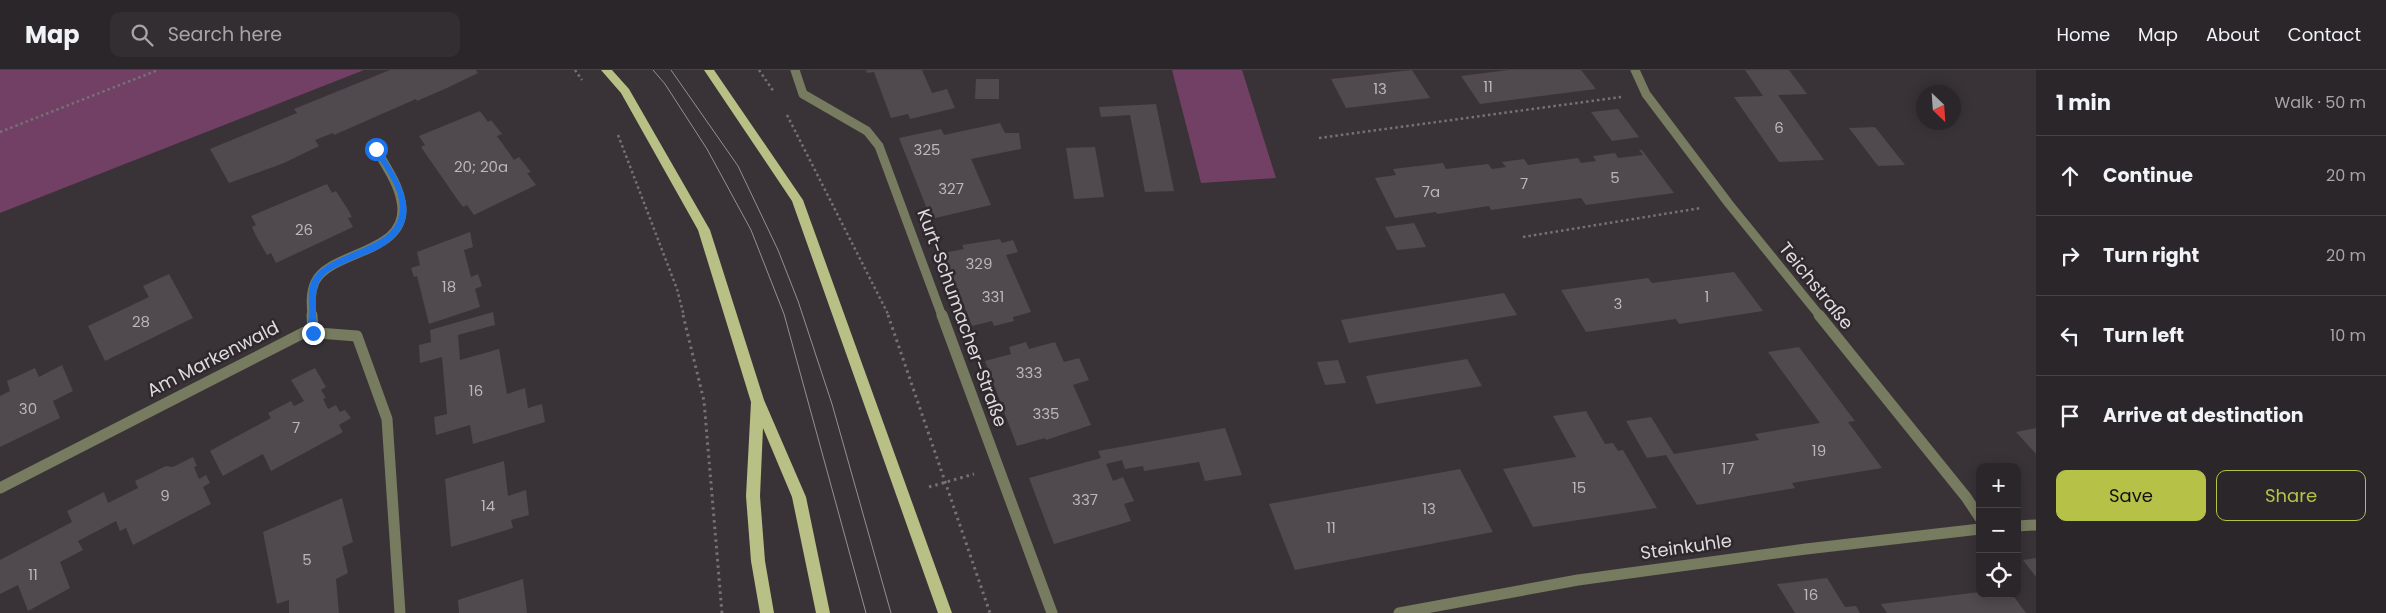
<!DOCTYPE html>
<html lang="en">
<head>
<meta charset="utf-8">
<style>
  :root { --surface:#2b2629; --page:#332e31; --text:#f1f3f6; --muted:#a6a5a8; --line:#474346; --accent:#b6c148 }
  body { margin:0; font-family:Poppins,sans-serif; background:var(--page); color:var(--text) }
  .controls { position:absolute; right:15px; bottom:15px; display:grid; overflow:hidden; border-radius:10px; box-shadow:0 2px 12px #0003 }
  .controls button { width:45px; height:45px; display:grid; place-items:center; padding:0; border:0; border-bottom:1px solid var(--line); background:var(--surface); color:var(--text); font:25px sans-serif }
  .compass { position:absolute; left:1916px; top:15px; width:45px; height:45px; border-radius:50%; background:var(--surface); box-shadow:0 2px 12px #0003; rotate:155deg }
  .stop { position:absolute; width:15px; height:15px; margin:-11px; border:4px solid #1a73e8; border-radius:50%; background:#fff }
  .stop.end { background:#1a73e8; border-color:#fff; box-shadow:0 1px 5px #0008 }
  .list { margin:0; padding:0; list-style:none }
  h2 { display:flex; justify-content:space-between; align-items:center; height:65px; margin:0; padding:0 20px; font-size:21px }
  h2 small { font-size:16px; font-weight:400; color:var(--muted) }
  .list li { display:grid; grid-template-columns:32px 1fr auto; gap:15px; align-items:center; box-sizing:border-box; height:80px; padding:0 20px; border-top:1px solid var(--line) }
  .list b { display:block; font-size:19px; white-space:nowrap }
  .list em { font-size:16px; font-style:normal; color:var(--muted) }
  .actions { display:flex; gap:10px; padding:15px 20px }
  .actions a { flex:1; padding:11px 0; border:1px solid var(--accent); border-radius:10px; text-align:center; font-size:18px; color:var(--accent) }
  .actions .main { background:var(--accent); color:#111 }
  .icon { flex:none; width:28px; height:28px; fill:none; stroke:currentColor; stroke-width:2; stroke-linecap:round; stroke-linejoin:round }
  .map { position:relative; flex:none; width:2036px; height:543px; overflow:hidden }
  header { display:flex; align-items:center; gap:30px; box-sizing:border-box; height:70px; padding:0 25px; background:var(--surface); border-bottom:1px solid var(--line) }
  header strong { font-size:24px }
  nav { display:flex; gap:28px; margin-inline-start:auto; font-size:18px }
  .search { width:350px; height:45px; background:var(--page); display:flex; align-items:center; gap:12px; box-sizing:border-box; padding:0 18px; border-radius:10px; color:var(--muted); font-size:19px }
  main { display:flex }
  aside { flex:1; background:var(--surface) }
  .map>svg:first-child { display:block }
  .green { fill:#723f65 }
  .building { fill:#50494e }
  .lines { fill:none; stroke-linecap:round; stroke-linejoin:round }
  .path-far1 { stroke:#767174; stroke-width:2.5; stroke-dasharray:2.5 3; stroke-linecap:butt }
  .path { stroke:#767174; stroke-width:3; stroke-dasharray:2.5 4; stroke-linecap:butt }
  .lane-far1 { stroke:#777b5f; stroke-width:9 }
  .lane { stroke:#777b5f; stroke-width:11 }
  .street-far1 { stroke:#777b5f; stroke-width:9 }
  .street { stroke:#777b5f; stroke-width:11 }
  .primary { fill:#b9c086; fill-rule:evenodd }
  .tram { stroke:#948f92; stroke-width:1 }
  .route { fill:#1a73e8 }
  .labels { text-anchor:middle; stroke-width:5; stroke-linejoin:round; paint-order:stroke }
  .number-label { font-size:15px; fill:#bab6b9 }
  .street-label { font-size:18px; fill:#dedadd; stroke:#2f292d }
</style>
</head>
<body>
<header>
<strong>Map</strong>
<div class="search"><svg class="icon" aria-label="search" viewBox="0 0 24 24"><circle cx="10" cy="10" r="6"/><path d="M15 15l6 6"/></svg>Search here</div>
<nav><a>Home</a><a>Map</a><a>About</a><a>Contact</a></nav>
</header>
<main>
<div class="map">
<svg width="2036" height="543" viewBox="0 0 2036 543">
  <rect width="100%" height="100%" fill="#393337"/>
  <path class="green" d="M0 0H364L0 143Z
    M1172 0H1242L1276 108 1201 113Z"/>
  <path class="building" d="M390 0H476L478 3 447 18 417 31 416 29 334 65 333 63 315 70 319 76 284 93 229 113 210 79 297 43 294 39Z
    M866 0H922L932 23 947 19 955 38 910 49 908 44 891 48 874 2 867 3Z
    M1412 0 1430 28 1346 38 1331 9Z
    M1509 0H1581L1596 19 1480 34 1461 6Z
    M1745 0H1789L1807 24 1778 25 1824 90 1779 92 1734 27 1763 26Z
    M976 9H999V29H975Z
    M1156 34 1174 121 1145 122 1130 45 1101 47 1099 37Z
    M1618 39 1639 67 1612 71 1591 42Z
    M480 41 488 52 491 50 502 64 497 66 514 90 519 87 531 102 527 103 536 115 474 145 467 135 463 137 457 129 421 77 425 75 419 66Z
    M1000 53 1005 63H1019L1021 79 971 89 991 135 931 149 899 68 941 59 944 65Z
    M1875 57 1905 95 1878 96 1849 58Z
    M1095 77 1104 127 1074 129 1066 78Z
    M1639 80H1642L1674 123 1586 135 1581 128 1491 140 1489 136 1437 144 1436 142 1395 148 1375 108 1396 105 1393 99 1443 93 1446 99 1488 94 1492 99 1506 97 1502 92 1524 89 1528 95 1578 88 1581 93 1596 91 1593 86 1615 83 1618 88 1643 85Z
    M327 114 332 123 336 121 347 138 352 147 348 148 353 157 276 193 271 183 267 185 256 166 252 157 256 155 251 146Z
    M1414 153 1426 177 1397 180 1385 157Z
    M470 162 473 177 464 180 471 207 478 204 482 216 475 219 480 237 429 254 417 206 414 207 411 198 420 195 417 182Z
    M1000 169 1002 173 1013 170 1018 182 1006 185 1031 242 1013 247 1014 251 994 256 992 251 972 256 944 183 964 179 962 175Z
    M1734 202 1763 241 1679 254 1676 249 1586 262 1561 220 1648 208 1652 213Z
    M169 204 193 248 105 291 88 256 149 227 143 216Z
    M1504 223 1517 245 1349 273 1341 250Z
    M493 242 495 255 458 265 460 290 499 279 507 324 525 318 528 338 542 334 545 352 473 374 470 355 436 365 434 347 447 344 442 287 420 293 419 275 431 272 430 260Z
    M1026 272 1029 279 1055 272 1064 292 1079 288 1089 310 1073 315 1091 355 1046 370 1045 368 1017 376 985 291 1011 284 1009 277Z
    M1799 277 1855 351 1848 352 1882 398 1792 413 1795 418 1697 435 1666 385 1647 388 1626 351 1651 347 1674 384 1759 370 1755 364 1820 353 1768 282Z
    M1467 289 1482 316 1376 334 1366 306Z
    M1338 290 1346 313 1325 315 1317 292Z
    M62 295 73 321 53 331 60 348 0 377V326L10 321 7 311 35 298 39 307Z
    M315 298 326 317 321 320 326 328 323 329 328 339 336 335 340 342 345 340 351 348 339 355 343 362 271 401 263 384 223 406 210 381 271 348 268 343 291 331 294 336 304 331 291 310Z
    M1586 341 1605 374 1613 373 1618 381 1623 380 1657 438 1533 457 1503 399 1576 387 1553 346Z
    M1225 358 1242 405 1205 411 1199 392 1144 401 1143 396 1125 399 1122 390 1106 394 1113 411 1123 407 1134 431 1124 434 1131 451 1054 474 1029 408 1101 388 1098 381Z
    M2036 358V384L2016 362Z
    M193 387 197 396 194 397 199 409 206 405 210 413 203 417 211 434 133 475 126 458 120 461 116 451 78 471 83 480 60 492 70 518 28 541 18 515 0 524V490L72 452 67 441 104 422 108 433 138 418 135 411 166 396 173 397Z
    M504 391 508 426 526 420 529 445 511 450 513 458 451 477 445 409Z
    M1460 399 1493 462 1295 500 1269 434Z
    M342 428 353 472 342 477 348 503 336 509 339 543H289V530L277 534 263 462Z
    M2036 488V507L2023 490Z
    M1827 508 1845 537 1856 536 1860 543H1795L1777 514Z
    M523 509 527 543H459L458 530Z
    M1980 522V524H2012L2026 543H1887L1881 534Z"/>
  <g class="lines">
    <path class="path-far1" d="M575 0 582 10
      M759 0 774 22
      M787 45 889 246
      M0 62 158 0
      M618 65 677 219 684 246
      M1319 68 1621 27
      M1523 167 1701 138"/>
    <path class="path" d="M683 245 704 331 722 543
      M888 245 990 543
      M929 417 974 404"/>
    <path class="lane-far1" d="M795 0 803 24 867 61 879 76 942 246
      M312 246C311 235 310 223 315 212 330 180 412 184 401 131 398 113 385 95 376 79"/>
    <path class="lane" d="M312 245 313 263
      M942 245 1052 543"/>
    <path class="street-far1" d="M1635 0 1646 24 1729 134 1820 246"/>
    <path class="street" d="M1819 245 1966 427 1980 448
      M0 418 305 262 357 266 387 349 400 543
      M2017 456 2036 455
      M1399 543 1578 510 1806 479 1980 459"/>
    <path class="primary" d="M601 0H612L629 19 710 160 764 330 806 427 830 543H816L792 427 763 358 760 426 765 491 774 543H760L751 491 746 426 751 332 698 160 621 23Z
      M704 0H714L803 130 952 543H938L792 131Z"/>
    <path class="tram" d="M653 0 665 14 707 79 751 160 784 244 866 543
      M671 0 738 96 778 180 798 231 832 334 891 543"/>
  </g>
  <path class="route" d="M374 78H379C398 110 427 146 385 175 375 182 361 186 350 191 340 196 327 200 321 209 312 222 317 248 317 263L313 266 310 265C307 257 309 247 309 239 309 232 308 222 310 216 321 176 409 185 399 130 396 112 382 95 373 79Z"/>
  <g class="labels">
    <g class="number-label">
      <text x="1488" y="22">11</text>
      <text x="1380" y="24">13</text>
      <text x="1779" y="63">6</text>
      <text x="927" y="85">325</text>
      <text x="481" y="102">20; 20a</text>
      <text x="1615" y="113">5</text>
      <text x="1524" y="119">7</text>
      <text x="951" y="124">327</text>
      <text x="1431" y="127">7a</text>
      <text x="304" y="165">26</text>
      <text x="979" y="199">329</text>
      <text x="449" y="222">18</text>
      <text x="993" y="232">331</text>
      <text x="1707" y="232">1</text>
      <text x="1618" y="239">3</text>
      <text x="141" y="257">28</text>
      <text x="1029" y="308">333</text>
      <text x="476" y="326">16</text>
      <text x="28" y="344">30</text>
      <text x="1046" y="349">335</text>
      <text x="296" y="363">7</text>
      <text x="1819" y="386">19</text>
      <text x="1728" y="404">17</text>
      <text x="1579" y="423">15</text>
      <text x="165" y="431">9</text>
      <text x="1085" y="435">337</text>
      <text x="488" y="441">14</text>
      <text x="1429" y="444">13</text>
      <text x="1331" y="463">11</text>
      <text x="307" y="495">5</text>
      <text x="33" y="510">11</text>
      <text x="1811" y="530">16</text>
    </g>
    <g class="street-label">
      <text transform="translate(1816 216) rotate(51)" y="6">Teichstraße</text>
      <text transform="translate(962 248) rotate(70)" y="6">Kurt-Schumacher-Straße</text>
      <text transform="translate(213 289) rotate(-27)" y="6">Am Markenwald</text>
      <text transform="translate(1686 477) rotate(-8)" y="6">Steinkuhle</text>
    </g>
  </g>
</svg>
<div class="controls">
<button>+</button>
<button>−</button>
<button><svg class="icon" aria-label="locate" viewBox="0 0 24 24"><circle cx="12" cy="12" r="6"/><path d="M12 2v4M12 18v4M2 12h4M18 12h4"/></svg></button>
</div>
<svg class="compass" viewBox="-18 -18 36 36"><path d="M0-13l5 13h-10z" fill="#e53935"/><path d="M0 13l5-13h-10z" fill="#a6a5a8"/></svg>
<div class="stop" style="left:376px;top:79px"></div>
<div class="stop end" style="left:313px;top:263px"></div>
</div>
<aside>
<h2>1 min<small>Walk · 50 m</small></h2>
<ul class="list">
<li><svg class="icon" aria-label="ahead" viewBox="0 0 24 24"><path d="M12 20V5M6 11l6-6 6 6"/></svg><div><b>Continue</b></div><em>20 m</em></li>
<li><svg class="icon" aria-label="right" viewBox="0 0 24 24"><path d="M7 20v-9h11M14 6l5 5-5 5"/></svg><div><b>Turn right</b></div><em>20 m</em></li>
<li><svg class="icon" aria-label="left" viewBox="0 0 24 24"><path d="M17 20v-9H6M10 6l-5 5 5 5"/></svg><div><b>Turn left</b></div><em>10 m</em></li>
<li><svg class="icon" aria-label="arrive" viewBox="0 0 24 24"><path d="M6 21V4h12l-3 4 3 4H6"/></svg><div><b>Arrive at destination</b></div></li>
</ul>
<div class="actions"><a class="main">Save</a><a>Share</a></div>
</aside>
</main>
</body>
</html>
